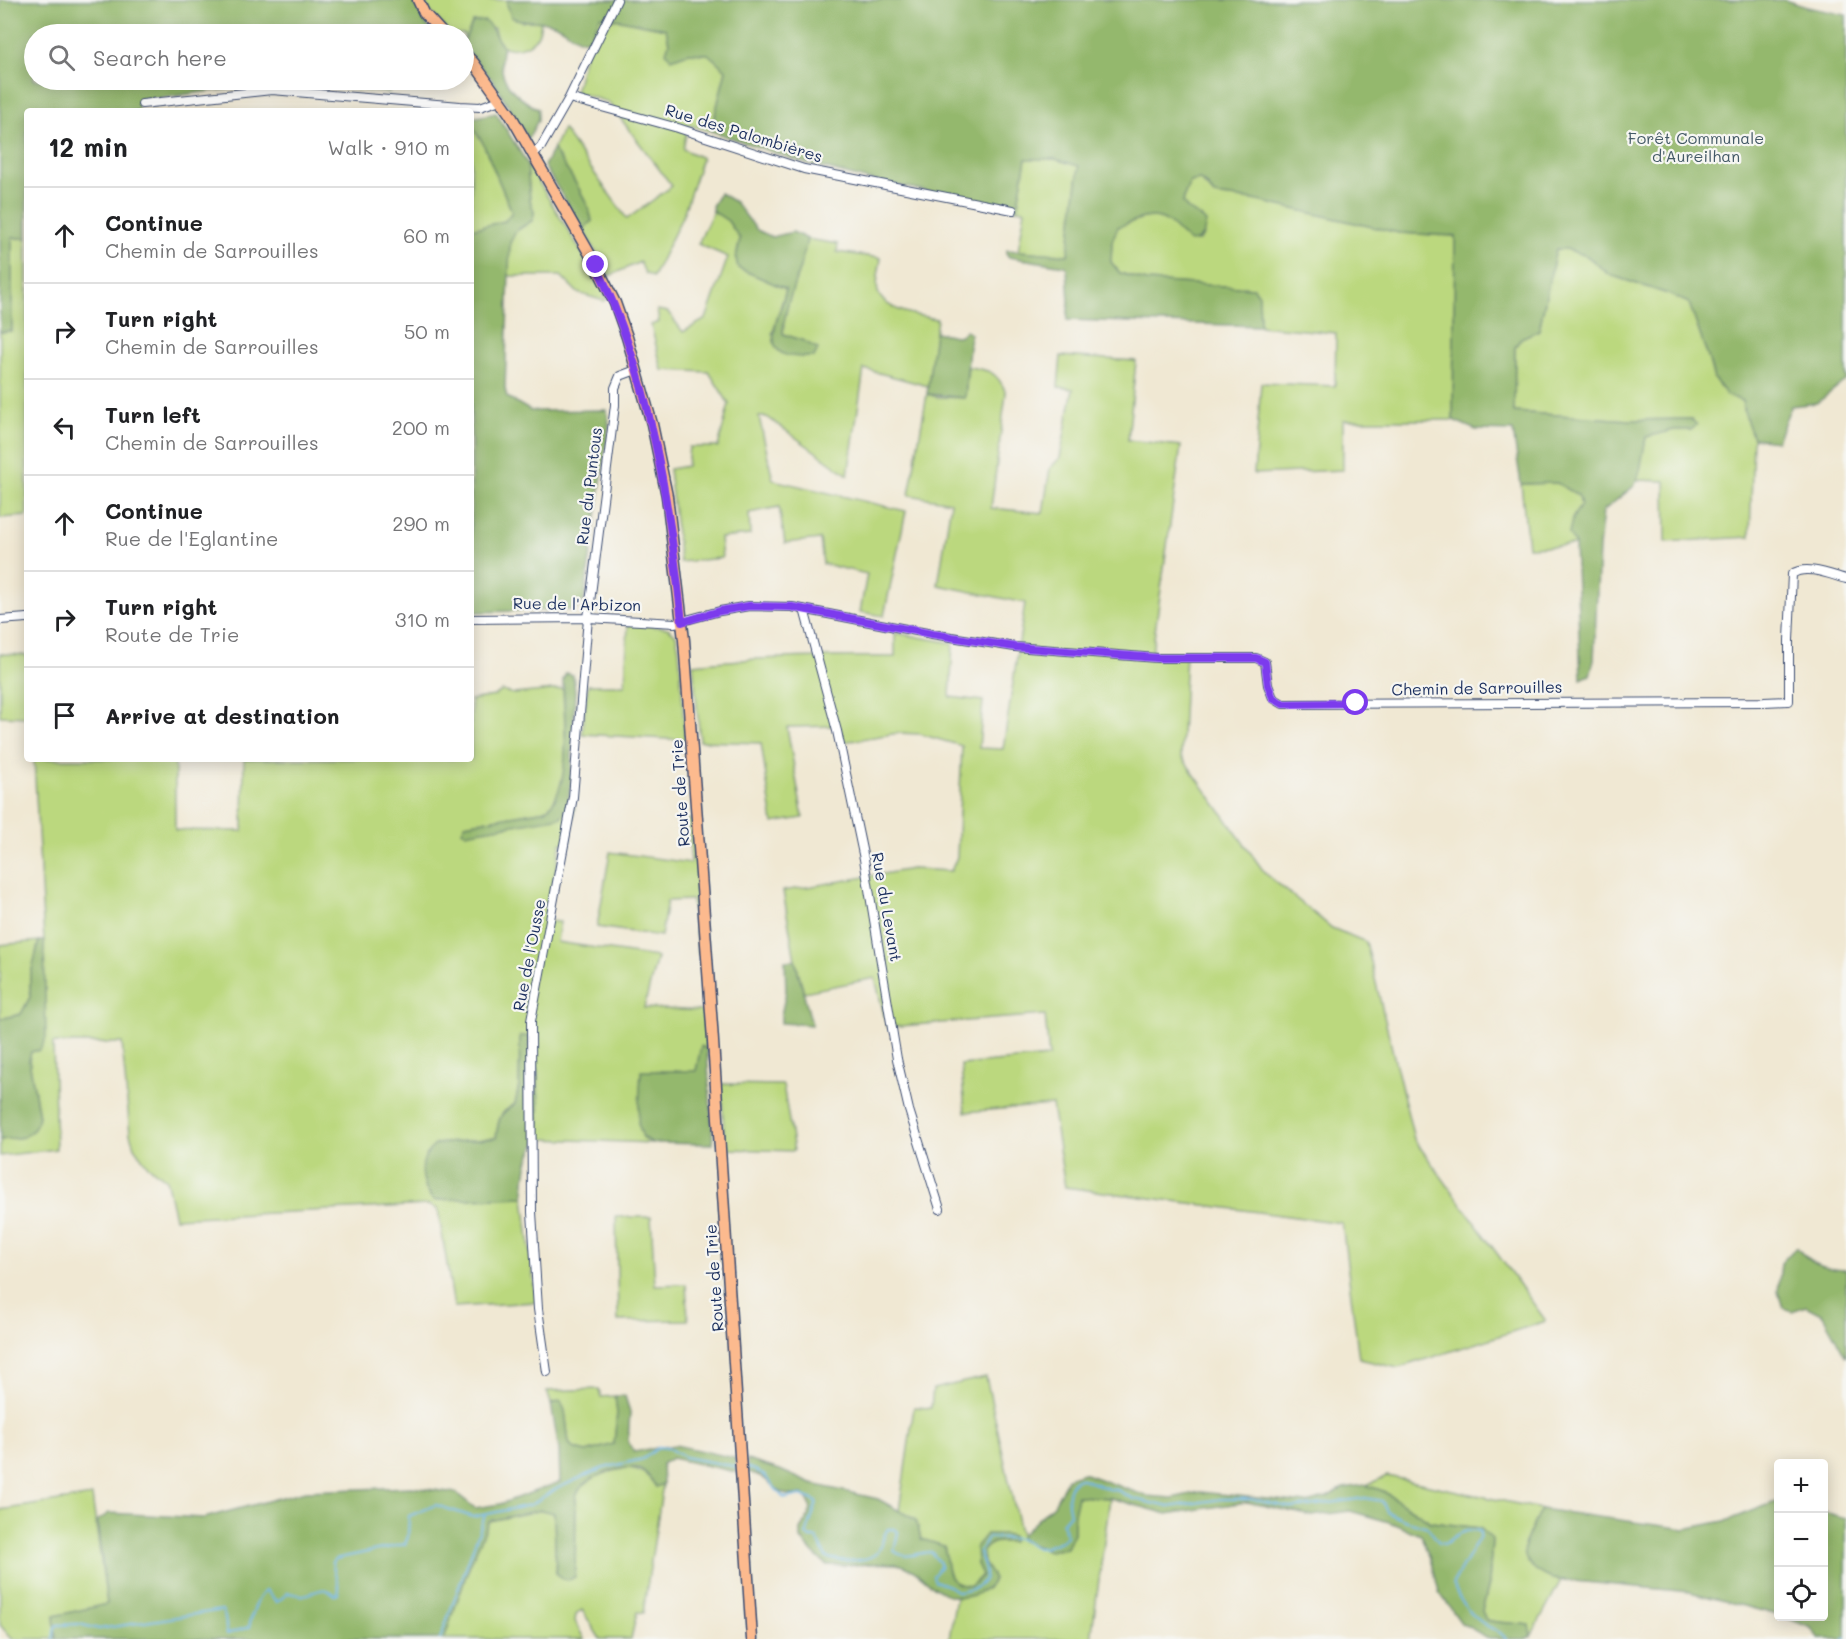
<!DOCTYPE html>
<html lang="en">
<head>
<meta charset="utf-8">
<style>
  :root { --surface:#fff; --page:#f2f2f2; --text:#202124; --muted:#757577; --line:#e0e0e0 }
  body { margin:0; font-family:Mali,sans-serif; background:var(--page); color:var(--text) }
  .controls { position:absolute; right:18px; bottom:18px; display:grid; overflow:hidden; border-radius:6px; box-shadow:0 3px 15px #0003 }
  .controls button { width:54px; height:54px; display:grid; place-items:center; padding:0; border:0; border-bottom:2px solid var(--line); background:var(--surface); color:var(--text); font:30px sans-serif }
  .stop { position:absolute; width:18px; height:18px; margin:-14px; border:4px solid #7c3aed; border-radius:50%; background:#fff }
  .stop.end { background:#7c3aed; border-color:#fff; box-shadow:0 2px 6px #0008 }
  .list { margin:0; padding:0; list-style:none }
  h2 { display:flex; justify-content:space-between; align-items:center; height:78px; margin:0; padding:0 24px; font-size:26px }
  h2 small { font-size:20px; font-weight:400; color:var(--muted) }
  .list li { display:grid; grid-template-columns:39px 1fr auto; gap:18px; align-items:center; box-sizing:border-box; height:96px; padding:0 24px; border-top:2px solid var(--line) }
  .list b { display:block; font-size:22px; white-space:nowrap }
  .list p { margin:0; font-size:20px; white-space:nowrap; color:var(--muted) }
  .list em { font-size:20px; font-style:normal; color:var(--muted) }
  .icon { flex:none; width:33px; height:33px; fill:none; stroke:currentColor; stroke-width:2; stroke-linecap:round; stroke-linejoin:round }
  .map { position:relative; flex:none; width:1846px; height:1639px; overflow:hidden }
  .search { position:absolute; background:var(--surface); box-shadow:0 3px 15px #0003; left:24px; top:24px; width:450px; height:66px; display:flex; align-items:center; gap:15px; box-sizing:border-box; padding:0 21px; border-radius:33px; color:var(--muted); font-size:22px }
  .panel { position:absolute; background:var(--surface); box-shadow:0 3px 15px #0003; left:24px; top:108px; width:450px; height:654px; border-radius:6px }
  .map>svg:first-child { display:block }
  .green { fill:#bbd87e; stroke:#6b846e; stroke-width:1.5 }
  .forest { fill:#94b86d; stroke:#587466; stroke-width:1.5 }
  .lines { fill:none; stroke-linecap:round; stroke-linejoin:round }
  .stream { stroke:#71b7e8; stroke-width:2 }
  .minor-casing { stroke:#3b4b70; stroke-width:10 }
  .major-casing { stroke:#3b4b70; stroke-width:13 }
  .minor { stroke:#fff; stroke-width:8 }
  .major { stroke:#fcba8e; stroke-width:10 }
  .route { stroke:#7c3aed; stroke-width:8 }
  .labels { text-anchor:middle; stroke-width:4.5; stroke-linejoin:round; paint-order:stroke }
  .street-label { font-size:16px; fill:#1b2f5e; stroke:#f6f6f2 }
  .park-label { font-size:16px; fill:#435966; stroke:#f6f6f2 }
</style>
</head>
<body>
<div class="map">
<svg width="1846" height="1639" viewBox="0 0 1846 1639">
  <rect width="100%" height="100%" fill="#f6f6f2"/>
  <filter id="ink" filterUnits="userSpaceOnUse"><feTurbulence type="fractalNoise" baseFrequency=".0167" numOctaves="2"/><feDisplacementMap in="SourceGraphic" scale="12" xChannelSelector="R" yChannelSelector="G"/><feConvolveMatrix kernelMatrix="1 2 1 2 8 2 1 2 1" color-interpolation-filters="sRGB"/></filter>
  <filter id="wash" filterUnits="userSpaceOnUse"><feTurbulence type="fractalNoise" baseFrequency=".008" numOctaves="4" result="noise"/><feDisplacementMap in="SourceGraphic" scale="24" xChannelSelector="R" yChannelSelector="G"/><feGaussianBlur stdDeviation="1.35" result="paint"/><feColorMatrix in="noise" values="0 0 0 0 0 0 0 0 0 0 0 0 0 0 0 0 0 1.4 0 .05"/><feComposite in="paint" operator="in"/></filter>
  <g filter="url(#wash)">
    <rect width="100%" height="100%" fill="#f0e8d3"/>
    <path class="green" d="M424 0H508L507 4 522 22 530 20 541 22C540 26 540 32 537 36 532 47 508 54 499 42 496 39 495 33 494 28L473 22 464 41V34H451L429 10Z
      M600 16 666 29 669 43 688 53 709 54 726 70 711 131 688 125 683 149 702 158 683 215 653 277 645 273 640 262 609 276 583 229 592 221C587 195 567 171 553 149L563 129 627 219 672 186 608 102 575 92 589 39Z
      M299 80H390L389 93 295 84Z
      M471 126 482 141 512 212 505 221 471 229Z
      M1026 158 1055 159 1079 166 1068 255 1018 251 1025 210 1017 209Z
      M527 163 599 281 607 299 604 301 578 293 561 276H508L510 243 516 231 533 220 534 212 530 200Z
      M1200 180 1214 195 1254 200 1399 233 1455 236 1453 420H1343V470L1254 474 1261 383 1335 386 1336 333 1260 326 1259 296 1254 288 1146 281 1120 273 1111 262 1112 241 1118 227C1134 221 1152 211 1168 222 1176 228 1182 236 1190 241H1199L1204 235 1202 217 1190 213 1183 203 1185 193 1190 182Z
      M713 211 728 221 740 239 736 258 738 268 786 289 772 335 804 341 783 334C784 302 802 271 807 239L838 244 837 252 881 258C880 268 875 283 878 292 884 311 920 316 937 319L928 386 864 369 848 475 767 417H759L773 480 906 511 884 616 860 612 867 574 823 564 820 539 785 543 779 507 749 513 750 535 720 538 722 558 680 562 669 469 687 466 689 447H718L729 404 709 372 662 370 651 325 659 322 657 310 668 312 683 332 706 319 728 257 698 244Z
      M12 238H27V516L0 518V332L12 331Z
      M1556 249H1566L1587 256 1610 275 1671 295 1689 303 1709 360 1714 379 1727 395 1742 401 1747 421 1753 438 1750 537 1666 542 1665 481 1636 480 1646 437 1674 430H1691V419L1629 420 1514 412 1515 347 1521 338 1539 330Z
      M1061 356 1136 361 1128 440 1181 446 1152 653H1186L1181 756 1265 873 1332 928 1366 942 1414 1139 1546 1321 1398 1368 1359 1359 1342 1223 1065 1187 1052 1105 965 1112 961 1065 1049 1057 1045 1015 887 1027 875 978 804 992 795 960 783 891 912 869 951 871 957 857 962 746 920 734 898 733 844 742 839 726 787 727 803 818 773 823 761 743 700 741 693 664C761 657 827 656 895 657V633L953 643 950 697 983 701 979 748 1003 749 1025 603 938 585 951 502 909 495 927 394 937 397 965 398 968 367C989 370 997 371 1006 393L991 508 1043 513 1050 468 1060 458 1073 389 1058 387Z
      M1557 483 1578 495 1581 505 1572 519 1575 545 1528 547 1521 484Z
      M628 624 668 628 676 635 679 649 685 740 582 734 588 685H625Z
      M0 654 27 655V717L0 716Z
      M563 689C564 722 574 787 546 810L465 824 561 817 568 806 575 807 569 845 561 843 546 921 560 922 557 942 657 957 644 1008 702 1011 707 1049 701 1047 696 1071 643 1138 653 1143 540 1139 537 1059 529 1055 520 1036 519 1086 515 1105C497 1114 499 1119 496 1138L436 1144C425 1166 415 1179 434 1200L524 1197 536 1302 454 1307 438 1209 428 1205 175 1218 166 1179 148 1166 134 1147 130 1134 122 1043H53L56 1149 0 1156V1140L24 1137 34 1129 39 1116 29 1060 44 982V941L34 759H175V830L243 831 244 759H471V700L494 696 502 691 514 694Z
      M688 819 693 820 703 954H698L692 900 667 901 661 936 597 927 610 852 691 863Z
      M39 941 30 978V997L21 1014 0 1019V945Z
      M721 1084 783 1085 794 1151 725 1149Z
      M616 1217H651L655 1285 686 1284 688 1320 618 1321Z
      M986 1377 1022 1541 1074 1533V1513L1078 1496 1110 1498 1091 1639H949L956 1597H966L982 1592 983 1551C991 1541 1000 1541 1012 1542L986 1534 977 1564 983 1575 971 1586C942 1584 949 1569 944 1546L921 1539 916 1520 899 1511 914 1407 931 1408 933 1389Z
      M599 1389 601 1397 615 1396 617 1413 614 1444 586 1452 573 1448 569 1443 565 1411 560 1401 551 1404 547 1391Z
      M626 1468C642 1469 647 1474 656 1487L663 1484 643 1613 637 1612 631 1639H600L582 1610 576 1615 575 1621 584 1639H444L470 1564 489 1521 542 1510 554 1513 556 1573 575 1576 576 1496C583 1475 608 1473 626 1468Z
      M1387 1476 1541 1509 1524 1545 1552 1579 1561 1580 1531 1636 1528 1625C1514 1622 1500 1624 1486 1620L1482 1611 1489 1584 1492 1540 1480 1528 1431 1522 1383 1491 1366 1485Z
      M92 1496 107 1604 54 1616 56 1639H12L0 1625V1510Z"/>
    <path class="forest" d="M0 0H414L423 21 435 34H34V80H299L295 84 210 91 139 101 138 111H27V238H12V331L0 332Z
      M508 0H1784L1807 7 1846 15V380L1817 403 1791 406 1777 441 1753 438 1747 421 1742 401 1727 395 1714 379 1709 360 1689 303 1671 295 1610 275 1587 256 1566 249H1556L1539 330 1521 338 1515 347 1514 412 1629 420 1691 419 1697 425 1691 430H1674L1646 437 1640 471 1634 486 1603 511 1599 547 1594 660 1590 675 1581 679 1575 545 1569 534 1572 519 1581 505 1578 495 1557 483 1521 484 1513 431 1476 430 1453 420 1455 236 1399 233 1254 200 1214 195 1207 185 1200 180 1190 182 1185 193 1183 203C1192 216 1198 212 1206 222 1204 234 1203 240 1190 242 1182 236 1176 228 1168 222 1152 211 1134 221 1118 227L1112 241 1111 262 1120 273 1146 281 1254 288 1259 295 1260 326 1067 320 1069 302 1067 268 1064 266 1009 257 1006 253 1007 250 1068 255 1079 166 1055 159H1026L1017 209 865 179 805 163 711 131 726 70 708 54 688 53 671 59 666 52 669 43 666 29 601 16 589 39C586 39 583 40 579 39 573 37 564 27 554 24 540 19 525 24 511 17L507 4Z
      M485 21C495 29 495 39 503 46 495 78 512 95 538 109V120L528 139 494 82 464 47V41L473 22Z
      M496 113 527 163 530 200 534 212 533 220 516 231 510 243 505 389 507 397 531 411 607 410 609 425 584 601 573 610 471 612V229L505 221 512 212 482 141 471 126V118Z
      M553 149C567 171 587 195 592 221L583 229 544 166Z
      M720 193 735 202 757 230 772 237 793 232 807 239C802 271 784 302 783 334L804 341 818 349 814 357C806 358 799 357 790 356 757 350 784 308 786 289L738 268 736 258 740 239 728 221 713 211 712 206Z
      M966 330 970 334 965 398 927 394 935 332 956 336 961 335Z
      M566 673 573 675 575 691 571 782 568 806 561 817 465 833 462 830 465 824 546 810C574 787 564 714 563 680Z
      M39 941H44L46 1038 40 1050 31 1052 29 1060 39 1117 34 1129 24 1137 0 1140V1019L21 1014 30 997V978Z
      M795 960 812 1025 781 1023V1015L786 992 785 961Z
      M520 1036H529V1054L537 1059 540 1139C526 1156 525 1175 524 1197L434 1200C424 1189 418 1170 426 1155 428 1151 433 1147 436 1144L496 1138C499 1119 498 1114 515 1104L519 1086Z
      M701 1046 707 1049 713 1144 653 1143 643 1138 638 1123 641 1071H696Z
      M1796 1247C1812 1265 1822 1269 1846 1270V1357L1823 1315 1806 1306 1792 1311 1783 1308 1778 1292 1781 1263Z
      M615 1396H625L630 1412 628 1442 634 1452 675 1445 735 1458 736 1472 672 1458 662 1464 663 1484 656 1487C652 1481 647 1472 640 1469 622 1463 582 1478 576 1496L575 1577 569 1580 562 1579 556 1573 554 1513 541 1510 489 1521 470 1564 444 1639H56L54 1616 107 1604 97 1521 109 1513 204 1518 305 1491 412 1487 456 1493 475 1508 500 1504 560 1482 559 1450 551 1404 561 1401 565 1411 569 1443 573 1448 586 1452 614 1444 617 1413Z
      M747 1460 780 1470 812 1484 878 1499 916 1520 921 1539 944 1546C949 1569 942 1584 971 1586L982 1575 977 1564 976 1546 986 1534H1005L1012 1536V1542C1000 1541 991 1540 983 1551L984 1563 994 1578C990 1588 983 1592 974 1595 934 1606 925 1567 896 1564 873 1562 849 1567 826 1565L813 1553 801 1539V1530L811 1510 808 1500 802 1494C779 1499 779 1488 762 1477 758 1475 752 1473 748 1472Z
      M1083 1473 1146 1496 1172 1498 1200 1492 1307 1503 1327 1497 1343 1488 1366 1485 1383 1491 1431 1522 1480 1528 1492 1539 1489 1584 1482 1611 1486 1620C1500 1624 1514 1622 1529 1625L1531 1636 1525 1639H1490L1461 1623 1439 1592 1431 1558 1421 1535 1389 1522 1350 1511 1312 1516 1247 1502 1167 1514 1110 1498 1078 1496 1074 1513V1533L1067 1548 1049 1551 1022 1541 1020 1536 1054 1504 1068 1478Z
      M1778 1501V1615L1690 1592 1552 1579C1509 1560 1525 1543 1541 1509L1685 1529 1729 1520Z
      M1824 1512 1846 1518V1639H1819L1811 1628 1785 1617 1824 1616Z"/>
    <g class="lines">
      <path class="stream" d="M744 1467C766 1470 769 1483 783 1497L787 1498 801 1495 817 1502 806 1535 810 1538H817L826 1557C837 1562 870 1563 878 1551 883 1545 882 1536 888 1529H895L898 1532 894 1551C908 1561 916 1552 931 1552L940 1563V1567L933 1576 935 1581 949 1586 958 1592C968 1591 986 1587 985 1573 985 1566 981 1558 979 1552L988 1537 1020 1539 1036 1548H1043L1061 1541 1067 1536 1062 1523 1070 1514C1067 1502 1065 1489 1076 1479H1082L1109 1489 1117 1490 1134 1499 1169 1507 1221 1499H1250L1294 1508 1365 1498 1382 1501 1387 1512 1404 1520 1428 1527 1439 1543 1445 1544C1455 1534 1466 1528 1480 1531V1536L1453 1583C1459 1602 1472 1617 1490 1628 1496 1632 1502 1632 1506 1639
        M53 1639 55 1627 57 1625 79 1624 99 1629 222 1610C227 1618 225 1625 227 1634L249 1627C253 1613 255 1600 266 1590L277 1602 288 1593C293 1593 299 1596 303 1595 316 1594 323 1583 335 1595L338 1594 339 1588 332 1562 335 1559 405 1544 408 1537 409 1516 436 1505 473 1517 530 1505 556 1489 584 1476 604 1468 643 1459 659 1447 668 1448 684 1457 738 1467
        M440 1639 485 1515
        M1844 1639 1846 1638"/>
    </g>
  </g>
  <g filter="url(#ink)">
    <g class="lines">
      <defs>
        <path id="minor" d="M569 98 617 0
          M142 104 272 90 460 106 480 107 500 100
          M533 154 541 147 569 98 678 128 804 169 1013 210
          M804 609 837 731 864 859 897 1059 909 1110 940 1209
          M471 619 588 618 675 623 720 611 749 606 792 607 932 634 1015 647 1157 658H1256L1265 662 1268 685 1273 698 1283 704 1764 702 1789 701V640L1792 574C1806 564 1831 575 1846 579
          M0 620 27 618
          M547 1372 538 1309 532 1212 531 1021 573 797 588 618 615 405V388L620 376 636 370"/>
        <path id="major" d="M418 0 424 13 443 34
          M464 53 473 62 510 114 596 265 615 303 627 337 652 424 667 496 684 640 712 1026 752 1639"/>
      </defs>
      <use href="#minor" class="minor-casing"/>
      <use href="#major" class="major-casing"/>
      <use href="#minor" class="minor"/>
      <use href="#major" class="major"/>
    </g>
  </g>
  <g class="lines" filter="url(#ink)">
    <path class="route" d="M596 265C650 376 669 500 682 622L720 611 749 606 792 607 932 634 1015 647 1157 658H1256L1265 662 1268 685 1273 698 1283 704 1356 703"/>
  </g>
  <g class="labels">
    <g class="street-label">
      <text transform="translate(744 133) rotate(17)" y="6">Rue des Palombières</text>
      <text transform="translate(589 486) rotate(-83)" y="6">Rue du Puntous</text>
      <text transform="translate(577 604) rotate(1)" y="6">Rue de l'Arbizon</text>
      <text transform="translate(1477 688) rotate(-1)" y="6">Chemin de Sarrouilles</text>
      <text transform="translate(680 793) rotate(-94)" y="6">Route de Trie</text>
      <text transform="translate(887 907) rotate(80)" y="6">Rue du Levant</text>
      <text transform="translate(529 955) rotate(-79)" y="6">Rue de l'Ousse</text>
      <text transform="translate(714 1278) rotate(-94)" y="6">Route de Trie</text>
    </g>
    <g class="park-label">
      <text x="1696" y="144">Forêt Communale<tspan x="1696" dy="18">d'Aureilhan</tspan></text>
    </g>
  </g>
</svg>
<div class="controls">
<button>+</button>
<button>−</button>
<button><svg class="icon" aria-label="locate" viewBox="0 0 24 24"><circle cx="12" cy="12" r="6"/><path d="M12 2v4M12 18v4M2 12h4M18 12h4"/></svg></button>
</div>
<div class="stop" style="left:1356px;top:703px"></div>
<div class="stop end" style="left:596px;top:265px"></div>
<div class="search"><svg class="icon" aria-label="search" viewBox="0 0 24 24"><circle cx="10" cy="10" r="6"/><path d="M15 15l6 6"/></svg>Search here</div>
<section class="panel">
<h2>12 min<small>Walk · 910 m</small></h2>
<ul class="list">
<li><svg class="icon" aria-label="ahead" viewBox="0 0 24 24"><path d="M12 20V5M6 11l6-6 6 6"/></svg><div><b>Continue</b><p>Chemin de Sarrouilles</p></div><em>60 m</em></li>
<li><svg class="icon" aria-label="right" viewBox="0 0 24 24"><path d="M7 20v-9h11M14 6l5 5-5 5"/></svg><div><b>Turn right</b><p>Chemin de Sarrouilles</p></div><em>50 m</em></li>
<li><svg class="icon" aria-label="left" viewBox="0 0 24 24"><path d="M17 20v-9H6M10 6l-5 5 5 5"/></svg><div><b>Turn left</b><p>Chemin de Sarrouilles</p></div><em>200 m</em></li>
<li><svg class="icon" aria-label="ahead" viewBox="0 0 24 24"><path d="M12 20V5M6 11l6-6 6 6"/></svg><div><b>Continue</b><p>Rue de l'Eglantine</p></div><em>290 m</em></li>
<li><svg class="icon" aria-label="right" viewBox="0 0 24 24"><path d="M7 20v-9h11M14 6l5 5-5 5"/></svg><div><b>Turn right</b><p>Route de Trie</p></div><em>310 m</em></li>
<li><svg class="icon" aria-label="arrive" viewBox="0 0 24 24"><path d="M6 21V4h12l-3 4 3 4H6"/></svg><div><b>Arrive at destination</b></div></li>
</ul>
</section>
</div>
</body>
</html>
